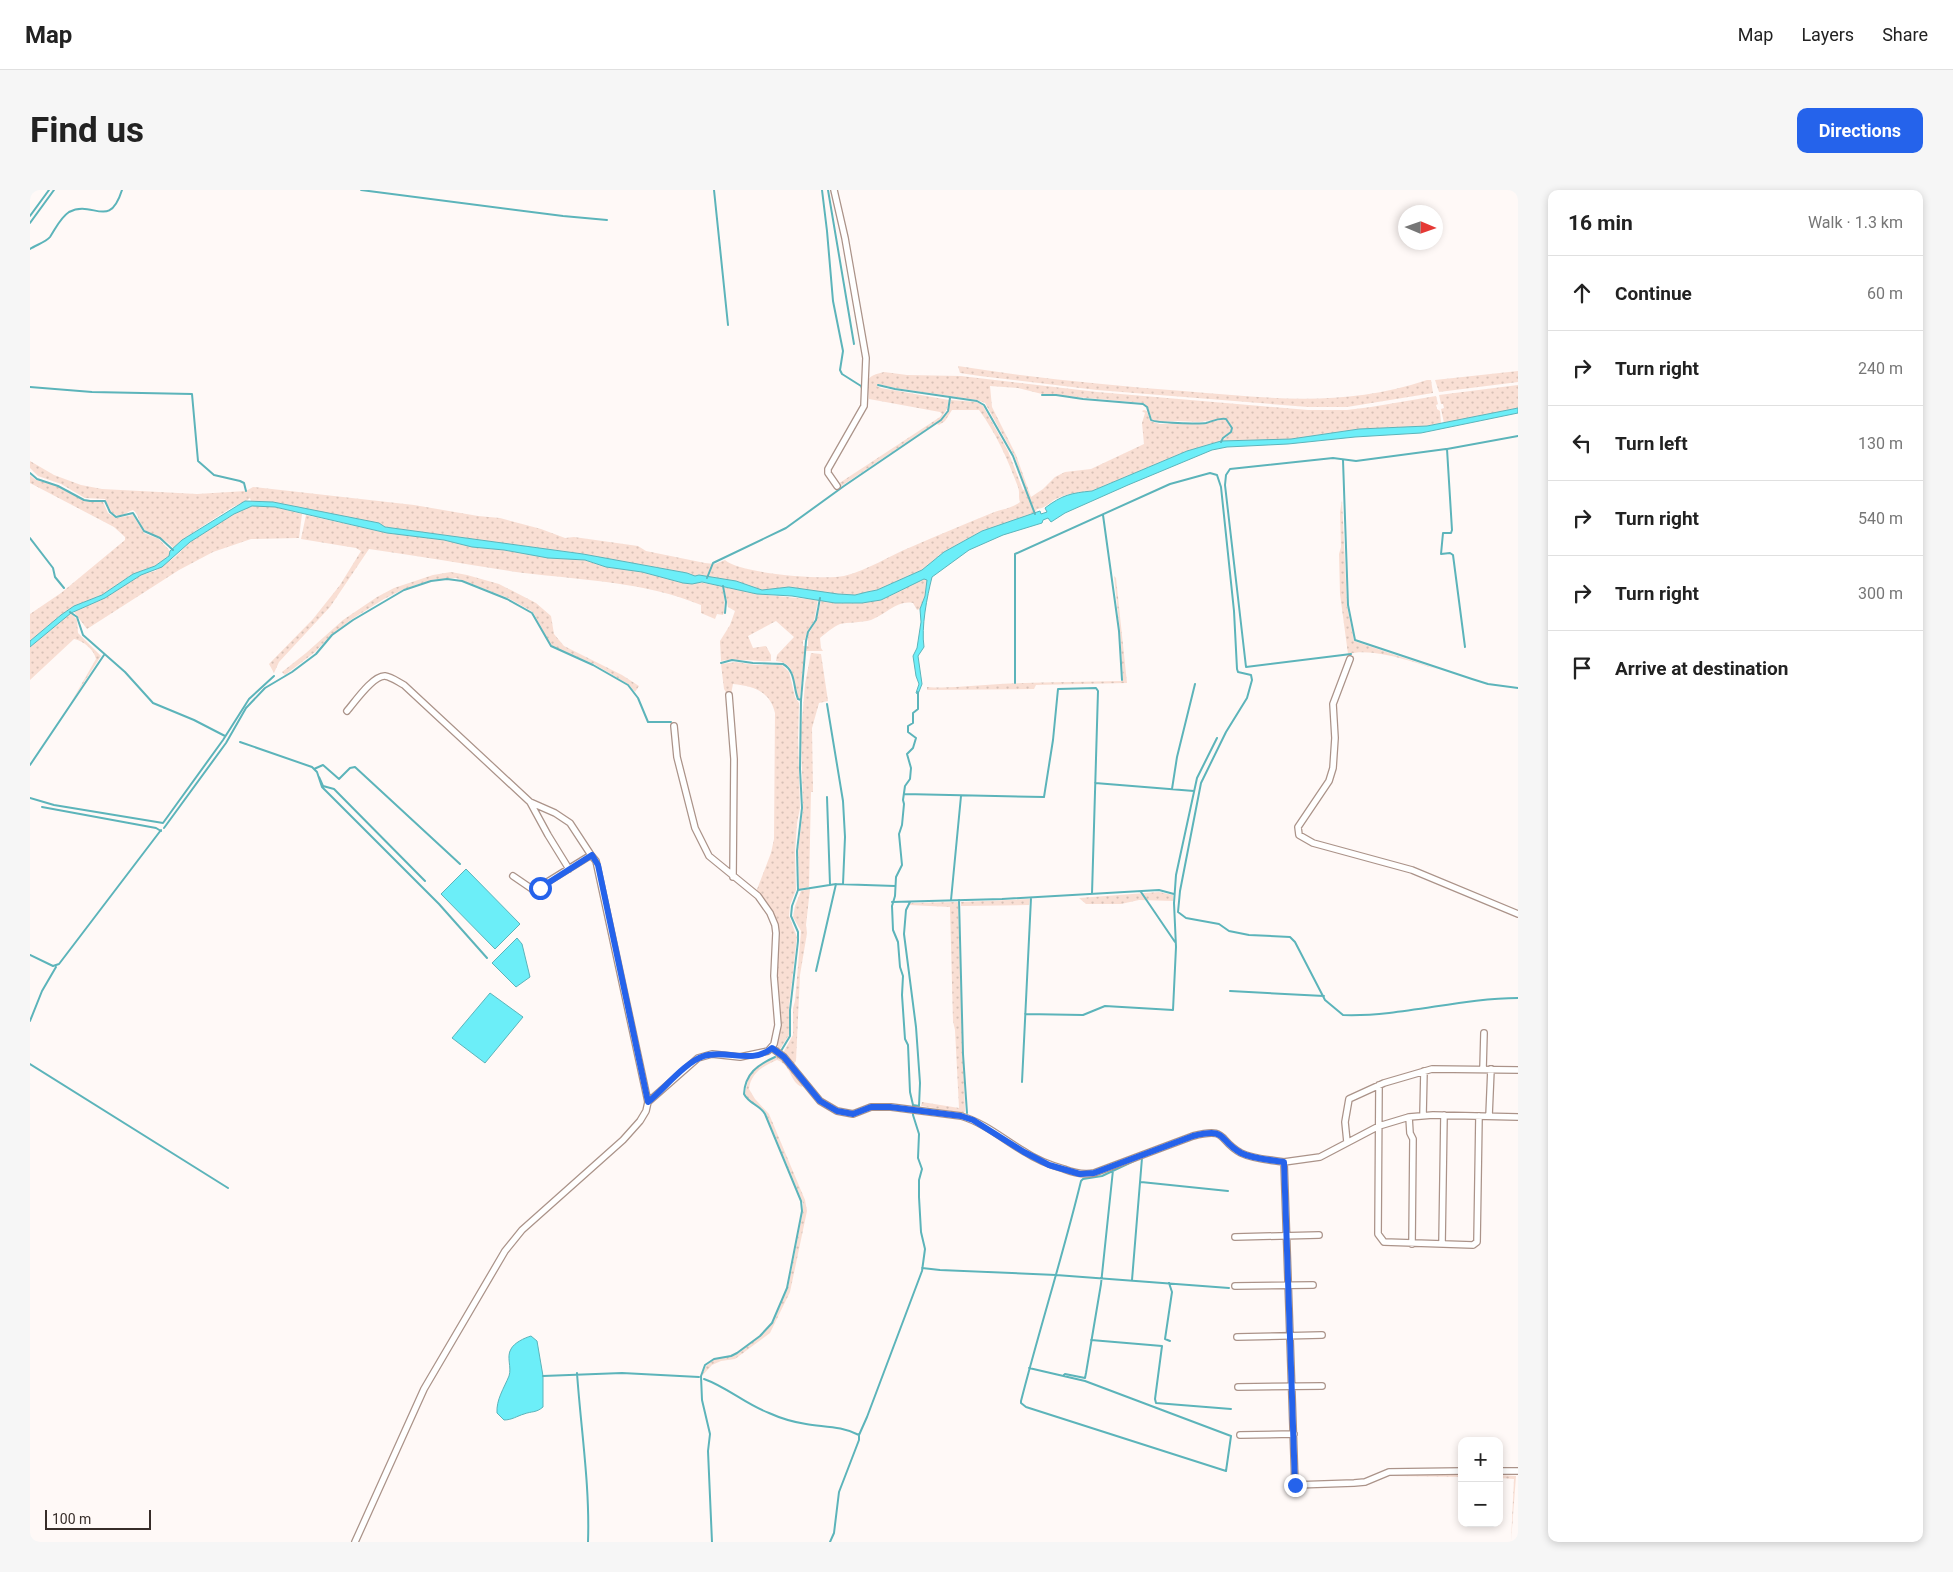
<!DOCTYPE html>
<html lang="en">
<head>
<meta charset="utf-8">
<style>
  :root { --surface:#fff; --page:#f6f6f6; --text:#222; --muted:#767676; --line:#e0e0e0; --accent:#2563eb }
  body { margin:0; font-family:Roboto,sans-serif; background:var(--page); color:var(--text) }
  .controls { position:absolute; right:15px; bottom:15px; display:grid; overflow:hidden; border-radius:10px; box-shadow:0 2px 8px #0003 }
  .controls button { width:45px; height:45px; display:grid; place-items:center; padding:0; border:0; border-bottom:1px solid var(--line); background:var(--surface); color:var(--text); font:25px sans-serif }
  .compass { position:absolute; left:1368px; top:15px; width:45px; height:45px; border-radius:50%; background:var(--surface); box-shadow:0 2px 8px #0003; rotate:92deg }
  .scale { position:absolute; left:15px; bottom:12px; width:106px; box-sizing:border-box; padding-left:5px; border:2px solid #372d29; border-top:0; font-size:14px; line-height:18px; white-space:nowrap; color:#372d29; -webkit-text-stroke:4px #fff9f7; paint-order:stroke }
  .stop { position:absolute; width:15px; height:15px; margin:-11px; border:4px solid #2563eb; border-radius:50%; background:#fff }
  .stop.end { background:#2563eb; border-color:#fff; box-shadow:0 1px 5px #0008 }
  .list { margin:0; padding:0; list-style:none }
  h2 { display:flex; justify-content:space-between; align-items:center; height:65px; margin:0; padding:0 20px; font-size:21px }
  h2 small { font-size:16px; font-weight:400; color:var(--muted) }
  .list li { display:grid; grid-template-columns:32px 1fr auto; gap:15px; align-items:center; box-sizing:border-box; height:75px; padding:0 20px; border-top:1px solid var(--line) }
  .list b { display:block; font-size:19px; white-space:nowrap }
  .list em { font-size:16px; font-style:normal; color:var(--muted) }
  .icon { flex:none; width:28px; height:28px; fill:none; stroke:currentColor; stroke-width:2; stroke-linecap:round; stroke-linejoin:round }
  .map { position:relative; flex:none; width:1488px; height:1352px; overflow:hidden; border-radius:10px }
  header { display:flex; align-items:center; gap:30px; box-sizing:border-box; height:70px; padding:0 25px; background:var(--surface); border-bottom:1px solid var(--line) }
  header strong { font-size:24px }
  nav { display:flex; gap:28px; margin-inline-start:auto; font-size:18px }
  .intro { display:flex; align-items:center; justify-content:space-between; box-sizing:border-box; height:120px; padding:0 30px }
  h1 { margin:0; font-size:35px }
  .button { padding:12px 22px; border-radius:10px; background:var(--accent); color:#fff; font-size:18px; font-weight:700 }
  main { display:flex; gap:30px; padding:0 30px }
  aside { flex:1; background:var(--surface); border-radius:10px; box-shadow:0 2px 8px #0003 }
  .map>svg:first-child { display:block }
  .grass { fill:url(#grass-dots) }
  .water { fill:#6ceef8; stroke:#5cb4ba }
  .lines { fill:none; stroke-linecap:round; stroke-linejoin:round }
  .stream { stroke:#5cb4ba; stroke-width:2 }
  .street-casing { stroke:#ab9389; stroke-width:8 }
  .street { stroke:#fff; stroke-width:5.5 }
  .route { stroke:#2563eb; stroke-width:6 }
</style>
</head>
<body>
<header>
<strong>Map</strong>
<nav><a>Map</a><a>Layers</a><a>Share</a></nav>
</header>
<div class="intro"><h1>Find us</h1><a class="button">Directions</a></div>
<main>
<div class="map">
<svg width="1488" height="1352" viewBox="0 0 1488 1352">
  <defs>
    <pattern id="grass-dots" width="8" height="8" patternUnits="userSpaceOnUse" patternTransform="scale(1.25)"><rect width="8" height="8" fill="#f9dfd4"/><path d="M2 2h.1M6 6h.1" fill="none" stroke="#d6c0b6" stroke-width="1.8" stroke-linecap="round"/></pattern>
  </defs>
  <rect width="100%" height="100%" fill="#fff9f7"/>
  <path class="grass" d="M928 176C1002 188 1078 195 1153 201 1240 208 1312 218 1397 190H1401L1403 203 1317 217H1278L1067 200 950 186 930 183Z
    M1488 181V192L1409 202 1405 190Z
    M854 182 877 185 931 186 1067 202 1278 220H1317L1341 217 1406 206 1408 214 1406 215 1407 219 1410 221 1411 233 1397 236 1329 239 1261 249 1192 251 1202 242 1203 238 1196 228 1169 232 1148 231 1131 232 1122 230 1117 217 1114 213 1012 204 988 198 960 196 962 217 986 265 1001 307 1013 299 1025 287 1035 282 1061 279 1114 254 1112 233 1115 223 1112 221 1114 220 1117 221 1120 231 1130 234 1148 233 1169 234 1196 229 1202 238 1200 242 1188 252 1157 261 1062 301C1050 302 1034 304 1024 310 1017 315 1015 318 1007 319L1004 324 952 341 914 362 892 380 847 400 825 405 732 400 706 391 669 385 665 386 657 383 553 364 355 337 348 333 243 312 221 311 220 308C216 312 209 314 203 317 185 328 159 344 143 358 134 346 120 346 113 338 108 332 109 324 103 320 99 321 96 324 92 325 81 328 79 316 75 309L55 308 31 294 8 286 0 278V271L24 285 51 295 72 299 167 304 216 301 223 297 384 315 448 326 470 328 511 339 535 348 544 347 608 356 616 361 675 373 685 374 695 370C711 384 793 390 814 386 838 380 859 366 881 357 908 345 935 334 962 323 971 319 981 319 990 312 988 307 990 302 988 297 978 270 966 243 949 220H922L915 231 909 235 907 234 918 221 921 210 947 212 953 216 978 261 993 300 996 299 984 265 955 213 947 210 865 198 848 194 847 196 851 198 919 210 917 219 910 230 810 297 808 294 910 227 912 224 910 222 839 209C838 190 833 187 854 182Z
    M1488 195V218L1414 233 1411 219 1414 218 1413 214H1411L1409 205Z
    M0 285C6 292 13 291 21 294 43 301 46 313 73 312L78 323 86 328 103 325 114 343 129 349 140 361 139 366 125 376 103 384 72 405 44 416 31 425 0 451V424L31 403 95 350V347L84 337 0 293Z
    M1312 310 1317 416 1324 451 1410 480C1384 473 1345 457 1318 464L1310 404 1309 364 1311 357 1310 322Z
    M230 315 245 317 272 324 269 348 221 349 183 362 149 380 57 439 44 422 75 408 111 385 125 381 145 367 160 352 204 324 215 318Z
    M276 325 357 343 414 350 442 357 474 360 518 368 555 370 576 377 612 382 653 393 662 394 667 392 692 396C694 406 696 415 693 425L687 424 685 429 671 423V415C615 392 553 390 494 383 443 376 391 366 339 359L300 417 249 472 244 483 239 474 283 429 310 395 331 361 326 358 271 349Z
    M421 382 437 385 469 394 506 413 521 426 524 444 534 456 592 485 609 496 605 502 598 494 564 474 521 456 503 422 478 408 426 388 401 390 374 399 354 409 322 429 301 445 285 462 255 485 252 482 276 463 313 430 347 407 364 398 403 385Z
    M1084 386 1086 388 1097 493 1006 495 1004 499 897 500V497C921 499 946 495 970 494 1011 492 1052 492 1093 491L1090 442Z
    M894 389 897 390 895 406 890 419 887 420 883 413C867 410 855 425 841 430 831 433 817 432 810 434 803 437 796 443 790 448L791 458 793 461H776V456H778V445L786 431 791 411 832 413 851 410Z
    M694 397 727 404 788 410 784 431 776 445 775 450H773V456H775L770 509C759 499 771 473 746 471L747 465 764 447 746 431 718 446 723 458 736 456 741 465V471C724 472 708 468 691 471L690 451 700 435 705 421 698 417Z
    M41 423 47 430 48 443 71 466 40 514 66 469C64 460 54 451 44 449L0 490V457Z
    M781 463 791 464 798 511 789 513 782 538 783 602H781L779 697 769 700 768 661 773 618 771 542 775 494Z
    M706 472 726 475 751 474 759 482 765 507 769 513 768 548 770 618 767 633 765 662 766 700 760 715 759 726 767 747 759 816V845L749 861 747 853 746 783 748 741 726 702 741 663 744 649 745 523C740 501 723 496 703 494L701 504H697L694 499 691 474Z
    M780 699 776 735 777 743 770 785 766 871 764 874 753 863 763 845V818L765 811 771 741 763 727 765 716 771 701Z
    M1129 702 1143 705V711L1109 710 1091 714H1056L1049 708Z
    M1000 709 999 715 931 716V712Z
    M928 712 935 921 934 923 891 916 892 912 929 918 925 840 923 831 920 717 879 715 880 713Z
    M748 865 754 869 773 895 772 897C760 893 761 874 747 870 733 876 721 883 719 899L725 909 739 924 775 1010 777 1021 760 1102 740 1143 705 1169 691 1171 682 1175 671 1187 676 1176 685 1169 707 1164 730 1146 743 1133 758 1098 773 1021V1013L736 924C731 915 719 913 715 904L718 890 724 879Z
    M1362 1284H1432V1287L1360 1286Z
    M1469 1285 1486 1286 1481 1352 1484 1289 1469 1288Z"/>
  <path class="water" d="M1488 218V223L1391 243 1325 247 1258 254 1197 257 1182 260 1098 295 1035 323 1021 332 1018 328 1013 330 1012 333 973 345 939 360 902 387C897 407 891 437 894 457L888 466 892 494 888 504 886 503 889 494 886 486 883 466 887 458 891 432 890 419 895 406 897 390 894 389 851 410 832 413H805L762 406 727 404 672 392 662 394 653 393 612 382 576 377 555 370 518 368 474 360 442 357 414 350 357 343 245 317 222 316 204 324 160 352 132 377 111 385 75 408 41 423 0 457V451L31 425 44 416 72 405 103 384 125 376 139 366 140 361 152 350 215 311 243 312 349 333 355 337 553 364 657 383 665 386 669 385 706 391 732 400 759 397 808 404 825 405 837 402 847 400 892 380 914 362 952 341 1010 321 1011 324 1017 322 1015 318C1032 305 1041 303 1062 301L1157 261 1191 251 1261 249 1329 239 1397 236Z
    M436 679 490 734 465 759 411 704Z
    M487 748 492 754 500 787 486 797 462 773Z
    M460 803 493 827 455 873 422 848Z
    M501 1146 507 1151 513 1186V1217C506 1223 502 1221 494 1224 487 1226 482 1230 474 1230L467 1223C466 1210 474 1198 479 1186 482 1177 476 1167 481 1159 484 1153 494 1148 501 1146Z"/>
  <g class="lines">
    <path class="stream" d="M331 0 533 26 577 30
      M684 0 698 135
      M792 0 797 41 803 111 813 161 810 180 812 184 831 196 833 201
      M798 0 824 154
      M0 26 19 0
      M0 33 24 0
      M0 59C6 55 16 52 20 47 26 38 30 28 39 22 63 9 79 41 92 0
      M848 195 865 199 947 211 954 215 983 266 1005 324
      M0 197 62 202 162 204 168 271 184 285 210 291 214 293 216 301
      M1012 205H1026L1053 209 1113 214 1117 217 1121 230C1126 233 1169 234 1176 233 1183 231 1188 228 1196 229L1202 238 1201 242 1193 248 1191 252
      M1313 270 1318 415 1325 450 1442 489 1458 494 1488 498
      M0 283 7 289 28 296 54 310 60 311H75L80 322 86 327 103 323 114 341 130 348 143 360
      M1073 325 1089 441 1092 490
      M0 348 23 378 25 387 34 398
      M677 388 683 373 756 338 814 296 911 230 918 221 920 208
      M693 396 696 412 695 423
      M40 422 47 427 53 445 95 482 123 513 164 530 195 546
      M1435 457 1423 365 1420 363 1411 364 1413 343H1421L1422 340 1417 259 1488 246
      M1321 464 1216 477 1195 295 1196 285 1200 279 1303 268 1326 271 1416 259
      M691 473 702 470 723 473 753 474C766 481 763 497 768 509L771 510
      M985 493V364L1140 294 1180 283 1187 285 1191 297 1204 421 1207 479 1208 482 1221 485 1222 490 1217 508 1196 542 1171 593 1150 701 1148 722 1156 728 1189 734 1199 741 1219 745 1260 747 1265 752 1295 810 1313 825C1372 827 1429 808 1488 808
      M797 514 813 611 815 647 813 694
      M210 552 282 577 287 582 292 597 409 714 457 768
      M0 575 74 465
      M284 579 293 575 309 589 320 578 325 577 430 674
      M289 587 293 596 304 599 395 691
      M1065 593 1164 601
      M1142 599 1147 567 1165 494
      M874 604 1014 607 1023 550 1028 499 1066 498 1068 501 1062 704
      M797 607 800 695
      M0 608 24 615 133 633 193 550 219 509 244 486
      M12 617 126 638 131 641
      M134 638 196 553 216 518 235 498 262 482 286 464 302 445 323 430 374 400 401 391 417 389 432 391 477 409 502 423 521 456 563 475 598 495 608 508 618 532H641
      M768 700 806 694 865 696
      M1111 702 1145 752
      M921 710 931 606
      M929 710 933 864 937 923
      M862 712 972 709 1129 700 1144 704
      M880 712 876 720 874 744 886 837 890 893 889 916 883 915
      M0 765 23 776 29 774 131 640
      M786 781 806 694
      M1200 801 1294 806
      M995 824 1053 825 1075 816 1143 820 1146 757 1144 713 1146 685 1167 588 1187 548
      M0 831 12 801 26 777
      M751 861 760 846V820L768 751V742L761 726 762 716 768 700 767 661 772 618 770 579 771 510 776 451 778 442 786 430 790 408
      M0 874 198 998
      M992 892 1001 708
      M1176 946H1184
      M1111 992 1198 1001
      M892 1078 910 1080 1026 1085 1199 1098
      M1102 1090 1112 968
      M1139 1093 1142 1102 1135 1149 1140 1151
      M1061 1150 1132 1156 1125 1209 1126 1213 1201 1219
      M999 1178 1055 1191 1201 1246 1196 1281 996 1217 991 1213V1211C1010 1137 1033 1065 1051 991L1053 989 1072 986 1106 970
      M547 1183C551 1240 560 1296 558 1352
      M1034 1185 1035 1184 1055 1188 1056 1183 1071 1094 1083 980
      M513 1186 592 1183 669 1187
      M674 1189C697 1197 715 1214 739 1223 750 1228 763 1232 776 1234 794 1237 812 1236 829 1245V1250L809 1302 804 1343 800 1352
      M829 1245 837 1227 892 1081 895 1059 891 1042 889 1007V990L892 979 888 968 889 944 883 925V915L880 902 878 855 875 849 872 805 873 786 870 777 868 752 863 740 862 716 865 706 866 687 872 675 869 644 872 635 874 614 873 610 875 596 880 589 881 578 877 564 883 558 886 548 878 542V536L883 533V523L888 519V502
      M682 1352 678 1261 680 1244 672 1210 671 1186 675 1175 684 1169 701 1166 707 1163 730 1146 742 1133 757 1098 772 1021 771 1011 735 924C730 915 719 914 714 904 715 884 727 875 745 867"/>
    <defs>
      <path id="street" d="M804 0 815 48 836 168 834 216 798 279V283L807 296
        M1320 469 1303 514 1305 548 1303 578 1299 591 1268 637 1269 645 1283 653 1382 680 1488 724
        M699 505 704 569 703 687
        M317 521C324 513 343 485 355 486 362 487 368 492 374 495L500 612 518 645 539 679
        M500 612 525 623 540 633 561 665
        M742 858 754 867 790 911 807 921 823 924 841 917H861L931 926C955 933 974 950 995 962 1007 970 1020 975 1034 979 1044 983 1053 985 1064 983L1163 946C1199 937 1187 950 1211 963 1223 969 1241 970 1254 972
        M1453 879 1454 843
        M1349 895 1348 1044 1354 1052 1443 1055 1447 1052 1449 926
        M618 912 668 868 682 864 710 867 738 861 744 854 748 835 744 786 746 743 745 735 740 723 728 706 679 666 665 638 647 567 644 536
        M1393 925 1394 881
        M1459 926 1461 879
        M1379 927 1380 943 1383 949 1382 1054
        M1317 952 1315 932 1319 909 1354 893 1402 879 1488 880
        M1205 1047 1289 1045
        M1412 1054 1414 925
        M1205 1096 1283 1095
        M1207 1147 1292 1145
        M1208 1197 1292 1196
        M1210 1245 1264 1244
        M1432 1281 1359 1282 1335 1292 1324 1293 1265 1295 1254 972 1290 967 1349 936 1379 927 1403 925 1488 927
        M1469 1281H1488
        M325 1352 394 1199 475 1061 492 1040 593 950 610 931 616 921 618 912 566 671 561 665 506 699H502L483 686"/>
    </defs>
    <use href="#street" class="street-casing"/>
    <use href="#street" class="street"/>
  </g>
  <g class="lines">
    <path class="route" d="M510 698 562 665 568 675 618 912C634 899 655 872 674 866 696 859 722 875 742 858L754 867 790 911 807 921 823 924 841 917H860L931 926 943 930 994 962 1019 975 1050 984 1064 983 1163 946C1199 937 1187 950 1211 963 1223 969 1241 970 1254 972L1265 1295"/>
  </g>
</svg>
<div class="controls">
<button>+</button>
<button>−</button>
</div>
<svg class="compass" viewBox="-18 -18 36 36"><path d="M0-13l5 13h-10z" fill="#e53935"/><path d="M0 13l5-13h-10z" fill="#767676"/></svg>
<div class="scale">100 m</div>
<div class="stop" style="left:510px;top:698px"></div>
<div class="stop end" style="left:1265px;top:1295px"></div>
</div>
<aside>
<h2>16 min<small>Walk · 1.3 km</small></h2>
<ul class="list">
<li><svg class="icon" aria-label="ahead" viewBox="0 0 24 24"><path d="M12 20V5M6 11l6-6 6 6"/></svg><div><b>Continue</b></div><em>60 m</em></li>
<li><svg class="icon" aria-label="right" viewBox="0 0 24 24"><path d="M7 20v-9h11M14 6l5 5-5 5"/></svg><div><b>Turn right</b></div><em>240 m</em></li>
<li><svg class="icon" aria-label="left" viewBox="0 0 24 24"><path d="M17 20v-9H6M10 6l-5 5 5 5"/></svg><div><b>Turn left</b></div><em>130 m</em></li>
<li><svg class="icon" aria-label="right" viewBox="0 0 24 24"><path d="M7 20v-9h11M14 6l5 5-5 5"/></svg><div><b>Turn right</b></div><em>540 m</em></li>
<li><svg class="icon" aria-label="right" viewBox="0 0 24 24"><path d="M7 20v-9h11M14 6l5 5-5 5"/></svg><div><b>Turn right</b></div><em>300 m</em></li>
<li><svg class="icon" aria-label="arrive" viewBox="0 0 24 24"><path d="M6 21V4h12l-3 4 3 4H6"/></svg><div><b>Arrive at destination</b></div></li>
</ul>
</aside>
</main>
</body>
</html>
